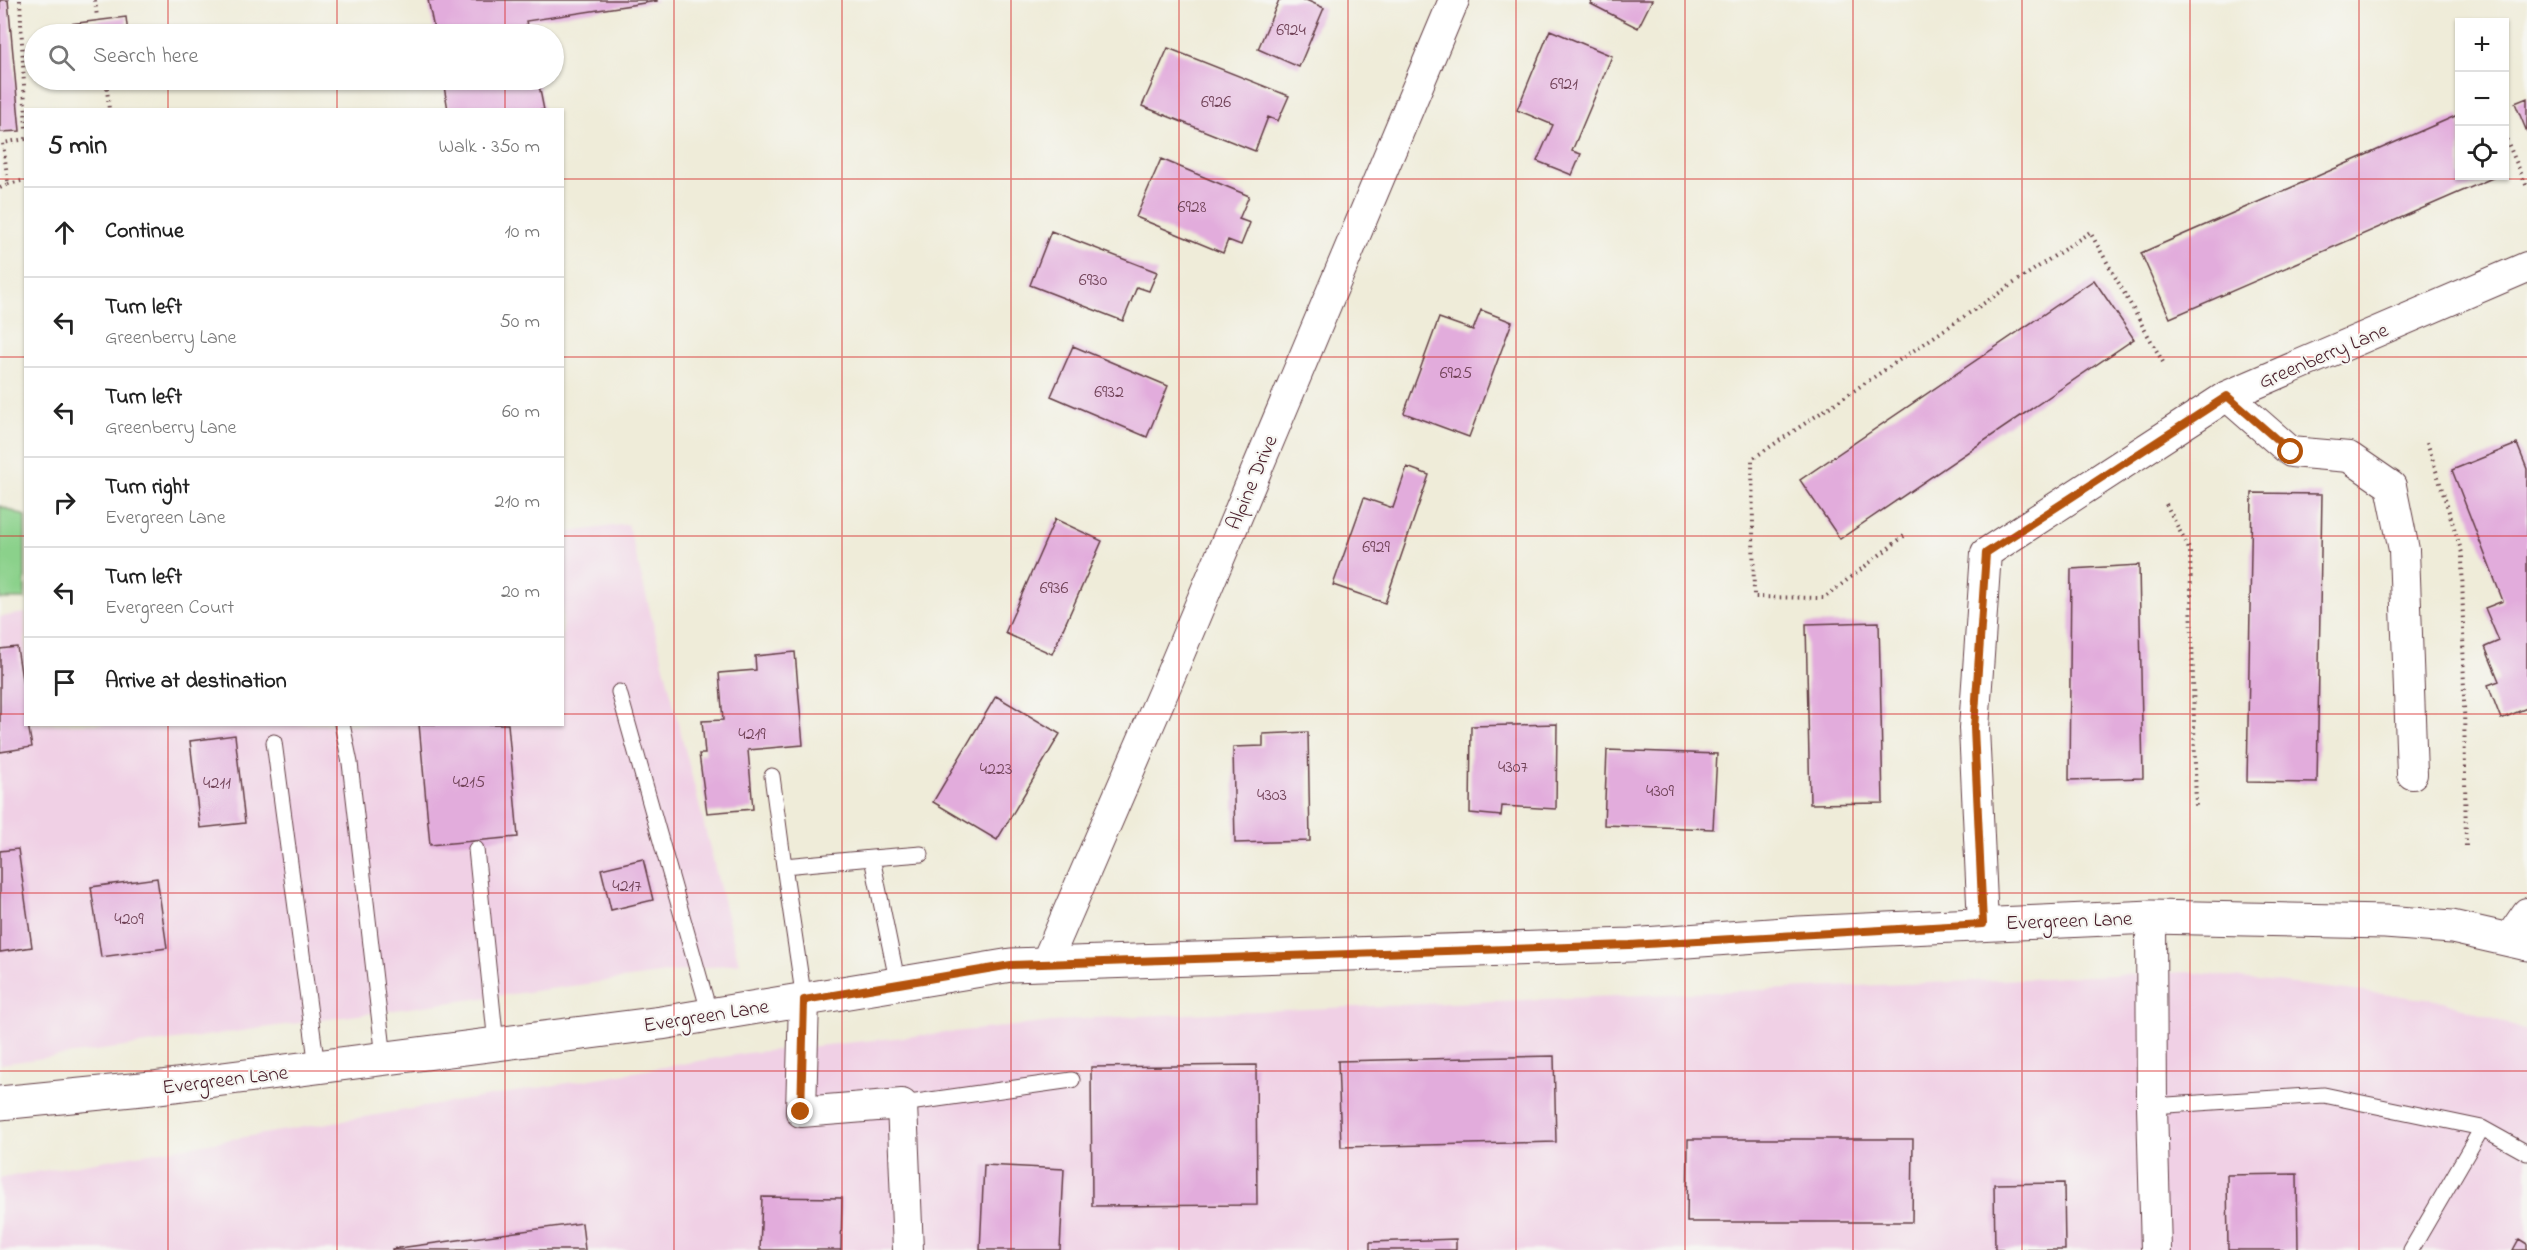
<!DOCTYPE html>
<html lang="en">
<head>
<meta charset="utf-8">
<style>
  :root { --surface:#fff; --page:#f2f2f2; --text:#222; --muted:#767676; --line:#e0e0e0 }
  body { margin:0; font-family:"Indie Flower",sans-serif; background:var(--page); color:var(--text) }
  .controls { position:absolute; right:18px; top:18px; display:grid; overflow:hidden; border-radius:0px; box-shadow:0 2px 4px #0004 }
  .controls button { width:54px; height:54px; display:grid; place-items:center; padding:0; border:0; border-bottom:2px solid var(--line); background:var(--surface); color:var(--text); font:30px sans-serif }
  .stop { position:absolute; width:18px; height:18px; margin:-14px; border:4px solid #b45309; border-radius:50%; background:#fff }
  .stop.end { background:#b45309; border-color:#fff; box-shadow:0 2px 6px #0008 }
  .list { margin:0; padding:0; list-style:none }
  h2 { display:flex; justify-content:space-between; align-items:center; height:78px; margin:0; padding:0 24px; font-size:26px }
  h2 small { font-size:20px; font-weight:400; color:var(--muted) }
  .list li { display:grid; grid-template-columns:39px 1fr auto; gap:18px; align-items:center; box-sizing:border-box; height:90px; padding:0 24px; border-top:2px solid var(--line) }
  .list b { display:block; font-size:22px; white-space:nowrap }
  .list p { margin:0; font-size:20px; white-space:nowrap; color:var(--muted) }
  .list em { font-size:20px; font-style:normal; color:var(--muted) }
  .icon { flex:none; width:33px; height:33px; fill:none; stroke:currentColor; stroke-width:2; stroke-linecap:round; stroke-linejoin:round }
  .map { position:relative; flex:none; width:2527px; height:1250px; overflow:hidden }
  .search { position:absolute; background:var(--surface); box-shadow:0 2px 4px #0004; left:24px; top:24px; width:540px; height:66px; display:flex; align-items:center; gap:15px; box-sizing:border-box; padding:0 21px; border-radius:33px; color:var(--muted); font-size:22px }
  .panel { position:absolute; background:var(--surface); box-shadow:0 2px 4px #0004; left:24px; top:108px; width:540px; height:618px; border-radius:0px }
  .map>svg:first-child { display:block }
  .built { fill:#f0d0e5 }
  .green { fill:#8bd18b; stroke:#6a785b; stroke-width:1.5 }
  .building { fill:#e2acdc }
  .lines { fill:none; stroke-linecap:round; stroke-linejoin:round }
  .service-casing { stroke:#633e45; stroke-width:17 }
  .minor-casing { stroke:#633e45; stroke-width:32 }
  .tertiary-casing { stroke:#633e45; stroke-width:35 }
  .path { stroke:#633e45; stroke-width:4; stroke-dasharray:1.5 4.5; stroke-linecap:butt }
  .service { stroke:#fff; stroke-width:15 }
  .minor { stroke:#fff; stroke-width:30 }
  .tertiary { stroke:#fff; stroke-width:33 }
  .route { stroke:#b45309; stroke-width:8 }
  .grid { fill:none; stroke:#d62828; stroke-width:1.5; stroke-opacity:0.55 }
  .labels { text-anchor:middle; stroke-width:4.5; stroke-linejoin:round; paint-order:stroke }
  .number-label { font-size:18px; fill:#704257 }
  .street-label { font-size:21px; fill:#4a1f2b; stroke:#f6f6f2 }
</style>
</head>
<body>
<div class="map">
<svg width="2527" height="1250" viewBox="0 0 2527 1250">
  <rect width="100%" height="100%" fill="#f6f6f2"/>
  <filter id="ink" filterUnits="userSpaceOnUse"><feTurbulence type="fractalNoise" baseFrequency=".0167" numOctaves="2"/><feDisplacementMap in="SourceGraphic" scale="12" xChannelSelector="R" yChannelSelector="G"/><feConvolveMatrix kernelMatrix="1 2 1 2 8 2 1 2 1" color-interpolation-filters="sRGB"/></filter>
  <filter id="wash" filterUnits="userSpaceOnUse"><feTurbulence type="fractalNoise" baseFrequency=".008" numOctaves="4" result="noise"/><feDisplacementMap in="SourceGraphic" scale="24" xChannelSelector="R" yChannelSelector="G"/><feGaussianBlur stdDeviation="1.35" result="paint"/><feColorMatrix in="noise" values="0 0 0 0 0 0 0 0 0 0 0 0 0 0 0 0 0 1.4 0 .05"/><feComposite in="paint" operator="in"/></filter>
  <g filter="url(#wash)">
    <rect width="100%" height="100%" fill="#efecd9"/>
    <path class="built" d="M628 524 739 963 0 1064V617L25 613 26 724H562L563 533Z
      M2187 972 2444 1001 2527 1031V1250H0V1178L747 1053 1092 1018Z"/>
    <path class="green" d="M0 506 25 516V599H0Z"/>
    <g id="blocks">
      <path class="building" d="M0 0H8L20 131 0 132Z
        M428 0H657V1L526 21 529 34H435Z
        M1279 0H1306L1324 8 1299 67 1258 49Z
        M1592 0H1652L1638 28 1591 4Z
        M126 17 128 34H71L70 24Z
        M1550 30 1612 56 1572 151 1581 154 1572 175 1537 161 1553 125 1517 110Z
        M1168 48 1289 96 1278 121 1268 117 1255 151 1142 106Z
        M73 80H103V81L73 84Z
        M443 80H538L544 110H448Z
        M2527 98V132L2515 103Z
        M2460 114V176H2497L2170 318 2141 253Z
        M1161 159 1249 196 1239 219 1250 223 1241 245 1228 240 1223 253 1136 217Z
        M1051 231 1157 272 1149 291 1137 287 1123 321 1030 285Z
        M2094 280 2134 339 1840 539 1800 480Z
        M1481 310 1512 322 1469 437 1404 413 1439 318 1473 330Z
        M1073 346 1168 386 1147 437 1051 396Z
        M2517 444 2527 469V708L2501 719 2488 685 2499 681 2485 647 2499 641 2485 608 2503 601 2452 470Z
        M1407 467 1429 475 1385 603 1333 585 1364 498 1393 508Z
        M2252 493 2322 494 2317 783 2247 782Z
        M1055 519 1102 541 1052 654 1005 633Z
        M2139 565 2143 778 2069 780 2071 569Z
        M1879 622 1883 803 1810 804 1806 624Z
        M17 647 26 705V724H28L32 747 0 752V649Z
        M795 652 803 745 748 750 753 809 707 813 699 754H705L702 721 723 720 719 673 756 670 755 656Z
        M996 696 1060 734 997 840 933 802Z
        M419 724H508L518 837 430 845Z
        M1557 724 1556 809 1502 806 1501 816 1470 813 1471 726Z
        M1308 732 1310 841 1235 843 1233 747 1263 746V734Z
        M235 735 245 823 200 828 190 741Z
        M1607 750 1717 754 1713 829 1604 825Z
        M18 849 32 947 0 952V851Z
        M643 859 653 900 611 910 601 869Z
        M157 878 167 948 101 957 91 887Z
        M1554 1056 1556 1142 1341 1147 1338 1061Z
        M1256 1065 1257 1205 1092 1206 1091 1067Z
        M1688 1139H1913L1912 1222H1687Z
        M984 1165 1064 1169 1060 1250H980Z
        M2297 1174 2298 1250H2228L2227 1175Z
        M2064 1183 2065 1250H1995L1994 1184Z
        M762 1197 842 1198 841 1250H760Z
        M582 1223 585 1250H392V1249Z
        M1456 1239V1250H1370V1242Z
        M2519 1239 2527 1244V1250H2513Z"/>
    </g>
  </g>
  <g filter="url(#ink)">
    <use href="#blocks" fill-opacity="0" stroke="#633e45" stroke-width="1.5"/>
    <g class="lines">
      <defs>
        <path id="service" d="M619 692 710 1015
          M342 724 350 763 384 1058
          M274 742 317 1067
          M772 776 784 866 872 858 898 985
          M476 849 496 1044
          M872 858 921 854
          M784 866 804 1000
          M902 1104 1072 1080
          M2152 1106 2324 1095 2482 1128 2527 1153
          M2411 1250 2482 1128"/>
        <path id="minor" d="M2227 396 2291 452 2349 457 2391 486 2404 550 2412 774
          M2151 917 2152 1106 2156 1250
          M1983 924 1974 728 1986 553 2227 396 2527 267
          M2509 939 2527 913
          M1046 963 1165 688 1454 0
          M804 1000 801 1112 902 1104 908 1250"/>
        <path id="tertiary" d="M0 1103 152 1088 661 1023 1011 965 1630 945 1799 933 2151 917 2385 922 2452 927 2527 944"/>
      </defs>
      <use href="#service" class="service-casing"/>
      <use href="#minor" class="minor-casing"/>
      <use href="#tertiary" class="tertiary-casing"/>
      <path class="path" d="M20 0 26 128
        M95 0 97 17
        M107 88 109 110
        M2504 134 2527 187
        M8 184 26 180
        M0 188 8 184 3 143 26 139
        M2427 442 2462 553 2466 849
        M2166 504 2190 551 2196 809
        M1904 536 1824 598 1754 597 1752 459 2090 232 2164 364"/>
      <use href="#service" class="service"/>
      <use href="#minor" class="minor"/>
      <use href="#tertiary" class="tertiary"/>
    </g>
  </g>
  <g class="lines" filter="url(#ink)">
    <path class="route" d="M801 1112 804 1000 1011 965 1630 945 1983 924 1974 728 1986 553 2227 396 2291 452"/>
  </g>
  <path class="grid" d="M168 0V34M337 0V34M505 0V34M674 0V1250M842 0V1250M1011 0V1250M1179 0V1250M1348 0V1250M1516 0V1250M1685 0V1250M1853 0V1250M2022 0V1250M2190 0V1250M2359 0V1250M168 80V110M337 80V110M505 80V110M0 179H26M562 179H2527M0 357H26M562 357H2527M0 536H26M562 536H2527M0 714H26M562 714H2527M168 724V1250M337 724V1250M505 724V1250M0 893H2527M0 1071H2527"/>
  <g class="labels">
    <g class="number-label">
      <text x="1291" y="35">6924</text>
      <text x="1564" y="89">6921</text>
      <text x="1216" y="107">6926</text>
      <text x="1192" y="212">6928</text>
      <text x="1093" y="285">6930</text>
      <text x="1456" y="378">6925</text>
      <text x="1109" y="397">6932</text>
      <text x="1376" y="552">6929</text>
      <text x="1054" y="593">6936</text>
      <text x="752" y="739">4219</text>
      <text x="1513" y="772">4307</text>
      <text x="996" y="774">4223</text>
      <text x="469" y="787">4215</text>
      <text x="217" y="788">4211</text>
      <text x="1660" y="796">4309</text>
      <text x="1272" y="800">4303</text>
      <text x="627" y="891">4217</text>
      <text x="129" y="924">4209</text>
    </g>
    <g class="street-label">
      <text transform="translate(2323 355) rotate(-23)" y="7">Greenberry Lane</text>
      <text transform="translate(1251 482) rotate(-67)" y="7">Alpine Drive</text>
      <text transform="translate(2069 920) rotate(-2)" y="7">Evergreen Lane</text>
      <text transform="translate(706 1015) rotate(-9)" y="7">Evergreen Lane</text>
      <text transform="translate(225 1079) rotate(-7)" y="7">Evergreen Lane</text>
    </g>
  </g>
</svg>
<div class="controls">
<button>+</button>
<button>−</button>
<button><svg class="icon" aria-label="locate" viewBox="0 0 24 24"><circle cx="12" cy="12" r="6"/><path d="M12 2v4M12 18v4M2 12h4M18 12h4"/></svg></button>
</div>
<div class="stop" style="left:2291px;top:452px"></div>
<div class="stop end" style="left:801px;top:1112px"></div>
<div class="search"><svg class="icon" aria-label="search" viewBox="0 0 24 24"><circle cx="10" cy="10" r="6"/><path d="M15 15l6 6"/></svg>Search here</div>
<section class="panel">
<h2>5 min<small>Walk · 350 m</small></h2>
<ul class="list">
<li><svg class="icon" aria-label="ahead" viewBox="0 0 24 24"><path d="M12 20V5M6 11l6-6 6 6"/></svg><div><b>Continue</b></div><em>10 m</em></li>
<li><svg class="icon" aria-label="left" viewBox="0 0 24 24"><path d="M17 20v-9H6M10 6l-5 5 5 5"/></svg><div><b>Turn left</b><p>Greenberry Lane</p></div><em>50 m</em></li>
<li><svg class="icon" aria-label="left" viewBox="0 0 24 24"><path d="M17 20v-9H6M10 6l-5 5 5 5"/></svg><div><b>Turn left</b><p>Greenberry Lane</p></div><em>60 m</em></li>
<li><svg class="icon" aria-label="right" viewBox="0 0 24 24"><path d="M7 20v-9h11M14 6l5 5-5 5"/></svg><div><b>Turn right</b><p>Evergreen Lane</p></div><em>210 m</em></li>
<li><svg class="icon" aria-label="left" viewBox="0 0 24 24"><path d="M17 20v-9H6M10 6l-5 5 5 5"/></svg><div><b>Turn left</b><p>Evergreen Court</p></div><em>20 m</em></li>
<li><svg class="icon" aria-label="arrive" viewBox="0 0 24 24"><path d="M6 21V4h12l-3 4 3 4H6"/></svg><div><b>Arrive at destination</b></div></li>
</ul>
</section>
</div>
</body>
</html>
